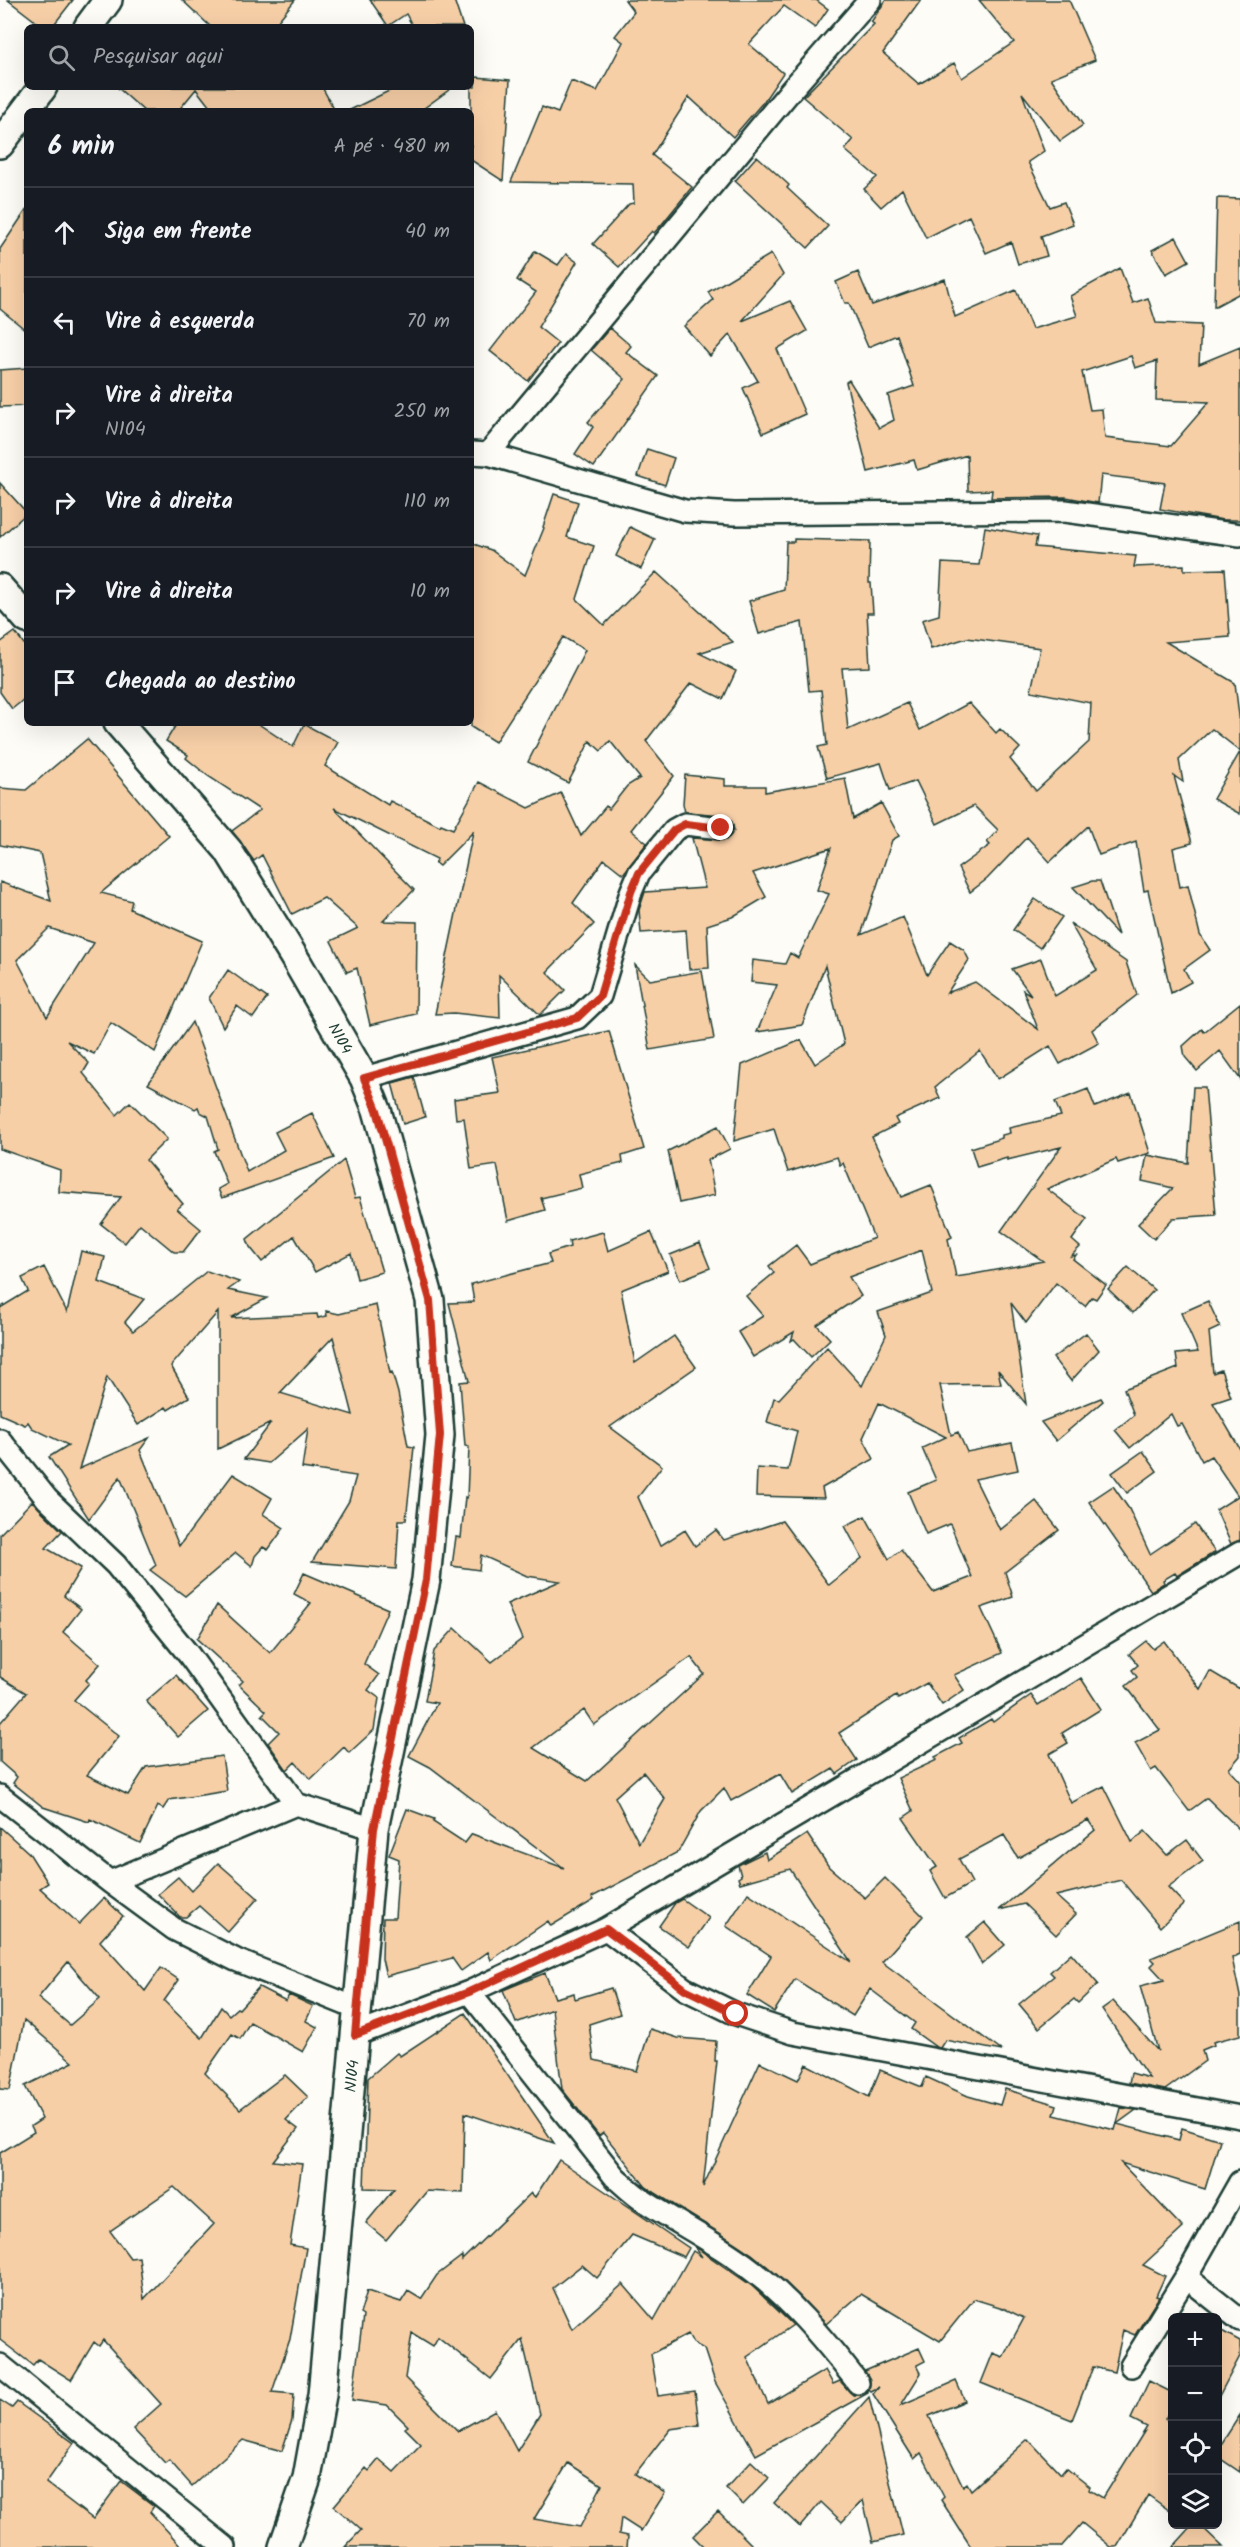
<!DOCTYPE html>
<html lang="pt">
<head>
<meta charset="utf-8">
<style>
  :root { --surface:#171b24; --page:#20242c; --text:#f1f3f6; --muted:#9ea1a6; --line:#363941 }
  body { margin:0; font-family:Kalam,sans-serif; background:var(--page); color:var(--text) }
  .controls { position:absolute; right:18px; bottom:18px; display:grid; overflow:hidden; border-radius:9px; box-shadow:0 6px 24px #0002 }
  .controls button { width:54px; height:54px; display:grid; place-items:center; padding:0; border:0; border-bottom:2px solid var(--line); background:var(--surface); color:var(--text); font:30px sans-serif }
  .stop { position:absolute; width:18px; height:18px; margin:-14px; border:4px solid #c8321e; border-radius:50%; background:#fff }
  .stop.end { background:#c8321e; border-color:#fff; box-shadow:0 2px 6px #0008 }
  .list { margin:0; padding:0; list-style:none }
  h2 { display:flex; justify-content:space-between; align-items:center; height:78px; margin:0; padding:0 24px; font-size:26px }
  h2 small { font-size:20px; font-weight:400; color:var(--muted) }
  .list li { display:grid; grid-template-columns:39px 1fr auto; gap:18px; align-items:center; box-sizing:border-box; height:90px; padding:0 24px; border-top:2px solid var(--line) }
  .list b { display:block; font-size:22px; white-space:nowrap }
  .list p { margin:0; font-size:20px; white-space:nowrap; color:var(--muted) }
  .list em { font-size:20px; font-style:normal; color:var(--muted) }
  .icon { flex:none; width:33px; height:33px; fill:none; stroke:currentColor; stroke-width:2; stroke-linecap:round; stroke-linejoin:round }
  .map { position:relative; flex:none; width:1240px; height:2547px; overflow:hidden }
  .search { position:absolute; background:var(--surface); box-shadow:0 6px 24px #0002; left:24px; top:24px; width:450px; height:66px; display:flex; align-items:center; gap:15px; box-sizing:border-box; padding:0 21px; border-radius:9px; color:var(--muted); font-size:22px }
  .panel { position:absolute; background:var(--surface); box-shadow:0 6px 24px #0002; left:24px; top:108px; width:450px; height:618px; border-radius:9px }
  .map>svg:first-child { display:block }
  .building { fill:#f7cfa7; stroke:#1f3d34; stroke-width:1.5; fill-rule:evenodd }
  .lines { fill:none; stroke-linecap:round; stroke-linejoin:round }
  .minor-casing { stroke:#1f3d34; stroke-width:26 }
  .tertiary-casing { stroke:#1f3d34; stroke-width:32 }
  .minor { stroke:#fdfcf7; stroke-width:21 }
  .tertiary { stroke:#fdfcf7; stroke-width:27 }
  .route { stroke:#c8321e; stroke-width:8 }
  .labels { text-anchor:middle; stroke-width:4.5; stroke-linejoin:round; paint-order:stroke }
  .street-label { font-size:16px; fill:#1f3d34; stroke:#fdfcf7 }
</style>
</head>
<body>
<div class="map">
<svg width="1240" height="2547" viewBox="0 0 1240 2547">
  <rect width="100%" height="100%" fill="#fdfcf7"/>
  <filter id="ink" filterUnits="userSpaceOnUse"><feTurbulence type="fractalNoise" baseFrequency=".0167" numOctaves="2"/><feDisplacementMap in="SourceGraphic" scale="12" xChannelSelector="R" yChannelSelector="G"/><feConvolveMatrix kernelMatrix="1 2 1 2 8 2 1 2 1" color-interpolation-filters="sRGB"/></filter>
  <g filter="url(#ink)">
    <path class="building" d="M8 0H73L52 27H43Z
      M182 0H295L273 27H211Z
      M370 0H454L463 27H413L406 14 388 26Z
      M625 0H816L828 9 815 28 784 6 749 44 783 73 764 101 733 137 689 97 652 155 692 187 662 224 654 233 652 231 619 267 593 244 629 204 634 203 633 184 511 182 542 107 558 113 571 81 597 91 623 42 615 36 634 12Z
      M886 0H921L883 53 919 84 954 63 962 78 1014 42 979 0H1069L1095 60 1051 78 1083 125 1060 141 1022 93 1044 151 1028 162 1050 207 1064 202 1073 224 1041 236 1047 256 1018 264 1011 242 986 253 969 216 926 238 902 189 881 207 864 189 877 177 845 150 853 140 803 97 874 24 871 22Z
      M476 77 510 80 503 181 471 160V87H475Z
      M117 87H322L335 111H213L196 89 178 111H144Z
      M397 87H453L420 111H348Z
      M757 156 789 185 787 188 828 226 808 248 735 181Z
      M1217 198 1240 199V293L1214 307Z
      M27 209V331L0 309V249Z
      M1176 237 1189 261 1166 274 1152 250Z
      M535 251 558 265 566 254 577 262 538 327 558 343 528 381 490 351 536 292 517 280Z
      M771 254 783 275 742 321 790 301 807 331 777 349 805 414 763 433 743 388 758 381 730 334 710 356 684 326 713 300 708 292Z
      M1120 268 1133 303 1148 298 1156 323 1201 325 1199 364 1240 347V520H1223L1160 509 1165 483 1101 475 1098 503 1066 497 991 498 992 490 968 491 967 455 917 470 914 460 868 472 846 382 849 380 879 428 894 420 888 395 914 386 897 335 868 347 849 303H845L836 282 858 272 872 305 945 279 955 317 1016 290 1032 329 1077 316 1070 296ZM1131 356 1135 368 1157 361 1156 400 1209 402 1171 446 1105 438 1102 409 1090 410 1082 372Z
      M610 328 631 346 626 352 658 376 594 467 575 454 593 427 588 422 625 379 591 350Z
      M27 368V406L0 407V370Z
      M647 449 674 458 665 485 638 476Z
      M0 483 27 513 0 537Z
      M554 494 578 502 567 537 594 546 577 599 604 625 656 572 733 642 699 653 736 671 723 699 691 683 646 741 674 776 631 830 647 843 627 869 623 874 604 859 573 903 594 924 547 972 565 990 540 1015 499 975 500 1018 454 1013 435 1014 473 832 439 866 435 863 437 859 334 808 414 890 383 921 417 922 416 1014 370 1025 357 968 347 972 331 941 358 928 324 898 292 914 262 855 254 861 232 831 260 810 208 776 186 758 188 755 166 741 177 723H257L293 747 304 724 338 742 325 766 388 805 390 801 440 826 441 824 453 829 479 782 529 808 561 793 581 836 606 806 609 809 627 786 640 778 610 741 601 751 590 741 568 783 528 762 585 650 563 637 495 742 471 727V543L491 550 525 575 544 528 543 527Z
      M630 527 655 539 641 569 616 556Z
      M985 527 1037 536 1035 547 1136 556 1134 567 1184 565V570L1225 569 1230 637 1166 642 1235 683 1240 724V751L1212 729 1179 760 1183 782 1174 776 1192 843 1173 848 1180 887 1188 885 1200 935 1210 950 1184 969 1191 982 1171 993 1148 890 1144 891 1136 842 1099 855 1088 826 1050 862 1027 837 987 879 970 892 958 868 990 845 987 842 998 830 974 806 937 824 916 781 890 790 881 763 827 778 818 747 827 745 821 690 809 691 802 622 759 634 749 601 784 590 786 542H794V539L870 541 869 583H871L873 613H867L870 667 842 668 848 730 907 703 920 730 969 703 996 733 1000 729 1020 748 1010 759 1036 791 1089 742 1091 703 1031 691 1040 648 967 638 931 649 922 620 939 615 942 563 979 565Z
      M15 632 27 648V697L12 709 0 692V643Z
      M87 739 169 836 101 893 132 901 130 909 202 941 155 1052 111 1023 94 1054 67 1041 89 1063 83 1073 117 1115 130 1102 167 1139 146 1160 183 1204 177 1209 201 1229 183 1252H174L140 1224 125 1243 101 1224 121 1197 59 1192 60 1170 0 1149V882L51 901 40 853 0 845V788L26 790ZM49 928 94 943 47 1017 17 960Z
      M1240 752V814L1213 799Z
      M685 775 725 779V786H765V792L845 778 853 819 881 803 899 836 892 840 861 935 903 917 927 975 950 941 964 950 969 960 947 993 975 982 1038 1029 1023 990 1031 995 1012 969 1041 959 1055 996 1097 970 1070 923 1126 962 1137 995 1092 1030 1099 1043 1060 1064 1050 1046 998 1079 980 1051 935 1087 940 1098 895 1118 898 1124 872 1137 901 1197 931 1185 952 1237 948 1239 956 1277 969 1275 1043 1261 1001 1231 1061 1147 1007 1160V1158L977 1167 971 1148 1002 1138V1135L1010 1133 1009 1128 1061 1116 1055 1102 1088 1089 1095 1107 1131 1093 1150 1153 1118 1163 1116 1159 1047 1189 1087 1219 1072 1240 1080 1247 1071 1256 1076 1255 1073 1259 1106 1285 1096 1299 1092 1297 1085 1306 1056 1283 1026 1323 1011 1303 1026 1404 998 1370 1001 1384 940 1385 951 1435 958 1432 967 1452 1012 1443 1018 1470 975 1479 1000 1530 1036 1501 1059 1530 1005 1572 1013 1597 981 1608 1002 1653 954 1675 964 1690 942 1705 927 1683 898 1699 896 1696 839 1733 857 1760 837 1774 833 1769 792 1794 780 1774 731 1801 724 1788 701 1811 678 1852 592 1897 594 1900 551 1926 548 1921 491 1960 488 1952 461 1971 452 1958 386 1976 382 1959 383 1918H395L399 1859 389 1855 407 1809 434 1819 433 1822 465 1843 472 1834 564 1868 430 1767 409 1756 437 1703 425 1701 434 1651 455 1628 492 1662 522 1639 507 1604 560 1581 527 1576 481 1555 479 1570 452 1566 456 1537 461 1538 465 1497 467 1498 469 1447 465 1446 460 1382 469 1381 449 1303 474 1302 471 1284 551 1263 548 1254 570 1247 569 1241 603 1232 608 1251 651 1232 668 1271 621 1290 635 1363 674 1336 696 1367 610 1427 662 1466 638 1497 660 1546 685 1530 695 1546 716 1530 724 1540 782 1521 829 1585 862 1558 845 1526 865 1516 889 1559 901 1550 933 1592 972 1577 950 1524 926 1534 908 1492 936 1480 922 1448 946 1437 879 1403 863 1438 874 1459 822 1488 824 1498 756 1496 757 1468 788 1470 797 1431 767 1422 774 1398 779 1399 827 1347 862 1386 886 1335 878 1312 932 1293 922 1250 849 1277 861 1296 817 1325 830 1339 811 1357 794 1339 791 1341 794 1332 753 1357 738 1332 763 1316 746 1296 774 1273 769 1266 796 1245 810 1264 874 1238 843 1163 840 1165 837 1157 788 1172 774 1129 734 1141 742 1065 801 1040 815 1064 844 1044 825 966 802 1025 757 1032 777 985 751 982 753 960 785 964 790 953 798 958 829 894 817 890 831 848 753 873 766 897 732 917 707 925 709 968 689 969 686 930 641 933 639 910 645 892 705 888 692 838 726 840 734 830 732 822 723 815 685 812 683 804ZM691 1657 704 1674 587 1781 533 1748 584 1710 594 1725ZM643 1772 665 1799 639 1843 615 1797Z
      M1092 881H1100L1118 935 1073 887Z
      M1035 899 1062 917 1040 948 1013 930Z
      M635 965 650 980 702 971 714 1039 650 1050Z
      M228 970 267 998 253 1018 237 1006 223 1027 209 998Z
      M1240 1003V1079L1220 1051 1197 1071 1185 1057 1183 1046 1202 1029 1204 1032Z
      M192 1022 247 1172 284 1150 275 1132 312 1113 334 1158 222 1198 218 1189 227 1184 214 1151 218 1149 208 1116 200 1112 198 1107 195 1109 148 1084Z
      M609 1031 644 1149 622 1156 623 1163 579 1174 582 1188 541 1198 545 1210 508 1221 497 1165 471 1169 464 1118 456 1119 454 1099 500 1093 492 1057Z
      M414 1077 425 1117 403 1124 392 1083Z
      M1193 1087H1205L1216 1215 1173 1218 1154 1239 1138 1224 1173 1188 1142 1181 1147 1155 1188 1163Z
      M718 1126 730 1149 708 1160 715 1195 679 1203 668 1151Z
      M344 1160 355 1198 360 1197 382 1272 357 1279 351 1253 315 1272 294 1236 262 1262 250 1247 247 1239Z
      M700 1243 710 1268 680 1280 670 1255Z
      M81 1251 105 1257 99 1282 144 1299 125 1322 133 1331 207 1271 239 1282 228 1290 267 1298 231 1318 317 1314 318 1318 327 1316 326 1311 339 1314 376 1305 390 1373 392 1372 398 1393 408 1446 414 1447 406 1520H399L396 1569 312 1562 349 1501 356 1476 302 1468 308 1429 269 1463 244 1459 271 1423 218 1449V1312L171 1366 189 1397 168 1410 166 1407 138 1425 107 1377 79 1469 149 1438 140 1450 179 1546 233 1474 272 1498 263 1514 284 1528 268 1550 263 1547 255 1556 252 1566 236 1553 185 1596 150 1570 156 1565 120 1477 89 1519 49 1457 68 1445 32 1428 28 1422 25 1425 0 1414V1308L28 1291 22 1278 44 1267 67 1312ZM333 1337 353 1415 280 1393Z
      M1128 1267 1154 1290 1133 1313 1108 1289Z
      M1208 1301 1220 1327 1209 1332 1213 1373 1221 1370 1231 1397 1213 1403 1240 1449V1540L1231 1544 1216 1510 1238 1496 1211 1456 1202 1461 1182 1424 1177 1426 1171 1414 1130 1448 1115 1430 1134 1415 1124 1389 1178 1368 1176 1354 1198 1352 1181 1313Z
      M1086 1333 1099 1350 1071 1381 1053 1358Z
      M1101 1398 1103 1401 1056 1441 1041 1422Z
      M1143 1451 1157 1471 1127 1493 1112 1473Z
      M1113 1486 1129 1509 1150 1554 1195 1524 1215 1552 1177 1576 1175 1573 1163 1580 1164 1583 1151 1591 1089 1502Z
      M32 1501 62 1531 46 1548 81 1568 64 1596 81 1609 63 1632 100 1664 86 1680 89 1683 74 1700 119 1736 87 1775 128 1795 146 1767 222 1756 227 1791 169 1800 163 1809 158 1806 140 1843 90 1819 89 1822 43 1807 13 1783 17 1777 0 1762V1723L26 1693 0 1677V1534Z
      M304 1573 388 1609 364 1664 379 1675 368 1690 379 1698 374 1730 349 1753 344 1747 311 1779 295 1762 287 1770 268 1743 279 1732 262 1715 266 1711 239 1685 243 1681 197 1639 217 1605 270 1653 311 1603 294 1594Z
      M1146 1641 1153 1649 1164 1641 1200 1689 1210 1671 1240 1689V1756L1229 1769 1240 1781V1830L1207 1798 1189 1811 1156 1768 1151 1771 1135 1743 1160 1730 1126 1686 1137 1677 1132 1670 1138 1665 1129 1654Z
      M176 1675 208 1711 178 1737 146 1701Z
      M1081 1678 1101 1709 1062 1733 1068 1743 1049 1754 1071 1803 1104 1786 1132 1842 1145 1831 1167 1855 1187 1840 1203 1861 1168 1887 1184 1904 1160 1927 1121 1880 1056 1896 1076 1914 1056 1935 1024 1904 999 1910 1095 1830 1088 1820 1018 1858 1004 1835 959 1859 972 1883 945 1898 930 1871 937 1867 903 1818 913 1811 898 1778 937 1760 935 1757 962 1743 959 1738 991 1719 993 1722 1031 1695 1038 1705Z
      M0 1827 29 1853 48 1883 40 1888 79 1924 104 1898 123 1916 100 1941 145 1991 161 1968 179 1980 164 2001 202 2038 221 2007 229 2015 237 2008 239 2009 259 1987 286 2001 289 1995 313 2006 306 2021 317 2027 303 2052 250 2022 240 2039 232 2034 205 2073 240 2109 285 2075 308 2097 286 2120 298 2129 273 2161 302 2164 290 2245 306 2248 290 2339 272 2392 294 2394 292 2420 282 2451 243 2440 192 2486 169 2460 165 2463 133 2429 161 2404 103 2340 99 2346 94 2342 71 2380 38 2359 33 2365 0 2340V2153L34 2132 31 2126 42 2119 25 2086 73 2062 24 2020 10 2090 0 2089ZM68 1962 100 1999 70 2025 38 1998ZM174 2187 214 2224 144 2299 139 2257 130 2258 110 2231Z
      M807 1834 829 1867 865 1898 885 1878 923 1916 882 1962 1002 2051 945 2040 940 2048 936 2047 911 2029 915 2023 870 1989 853 2016 795 1979 774 2012 747 1995 771 1956 726 1926 748 1893 851 1962 790 1869 740 1883 738 1878 741 1876 738 1865 765 1852 767 1860Z
      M218 1863 258 1898 228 1932 199 1906 186 1917H180L158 1894 178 1877 191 1891Z
      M682 1899 709 1918 689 1947 659 1926 675 1903Z
      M1240 1921V1954L1232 1958 1240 1996V2035L1213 2042 1214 2045 1202 2050 1205 2061 1165 2090 1129 2083 1131 2073 1149 2078 1102 2009 1113 2001 1158 2051 1140 1986 1164 1980 1151 1966 1155 1962 1151 1958Z
      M985 1922 1005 1945 982 1964 967 1937Z
      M1071 1953 1098 1984 1078 2003 1074 1999 1039 2028 1019 2004 1054 1976 1050 1972Z
      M545 1973 555 1998 574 1993 575 1999 611 1988 620 2014 589 2024 594 2060 637 2071 650 2029 678 2038 716 2041 715 2061H717L703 2187 760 2062 798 2080 806 2064 869 2097 880 2070 922 2087 926 2077 968 2096 1000 2105 1005 2089 1057 2105 1054 2115 1115 2130 1121 2108 1136 2110 1117 2124 1179 2140 1182 2128 1220 2140 1205 2189 1121 2163 1183 2228 1143 2265 1165 2276 1156 2296 1159 2297 1135 2335 1123 2330 1114 2372 1093 2367 1072 2420 981 2383 993 2353 1003 2357 1024 2318 1003 2308 974 2299 940 2341 861 2294 826 2324 784 2281 752 2254 646 2187 603 2133 599 2136 562 2089 552 2009 516 2023 503 1990Z
      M465 2013 554 2143 465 2113 463 2193 427 2191 386 2240 366 2223 394 2189 364 2188 368 2078 397 2053 400 2056Z
      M559 2160 689 2248 684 2257 632 2235 597 2278 582 2265 553 2288 572 2329 623 2284 654 2320 693 2251 702 2257 694 2246 752 2286 793 2325 747 2357 768 2404 825 2370 833 2384 840 2381 853 2395H860L868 2391V2393L756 2455 715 2382 704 2349 693 2343 688 2334 651 2354 658 2396 695 2391 699 2425 670 2429 635 2474 665 2493 641 2531 621 2518 619 2534 628 2536 627 2547H345L361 2530 334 2506 366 2468 369 2471 379 2459 394 2472 421 2444 405 2428 408 2426 387 2405 352 2400 363 2316 360 2314 367 2291 401 2302 408 2291 421 2299 437 2275 462 2256V2260L531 2193 535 2197ZM412 2333 433 2346 438 2337 491 2379 522 2339 540 2414 517 2451 495 2410 458 2431 405 2378ZM568 2463 602 2485 580 2527 534 2519Z
      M1218 2329 1240 2341V2356L1218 2398Z
      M919 2348 925 2361 917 2365 921 2373 901 2405 956 2381 965 2401 929 2416 963 2486 967 2483 971 2490 1028 2439 1061 2474 1066 2468 1090 2487 1089 2490 1103 2498 1147 2427 1131 2419 1149 2381 1173 2393V2404L1165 2419 1173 2425V2513L1148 2495 1117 2547H1111L1082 2523 1061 2547H971L941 2500 944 2497 921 2453 914 2459 873 2394 879 2387 871 2391 869 2389 870 2381 865 2371Z
      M869 2397 903 2535 873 2542 863 2500 842 2522 821 2502 800 2527 774 2503Z
      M0 2400 12 2408 17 2402 74 2443 46 2483 93 2519 121 2481 154 2506 150 2512 182 2547H0Z
      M1240 2415V2472L1218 2457V2449Z
      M751 2461 769 2478 743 2505 726 2488Z
      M718 2511 754 2547H704L693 2536Z
      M1194 2524H1199L1223 2547H1173Z"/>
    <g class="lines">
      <defs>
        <path id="minor" d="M471 453 488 454 685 511 734 514 1065 511 1240 535
          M488 454 792 89 870 0
          M364 1078 577 1018 600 996 631 892 639 873 674 830 685 824 721 828
          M0 1440 47 1499 116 1565 189 1655 296 1804 374 1829
          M0 1796 110 1882 174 1929 236 1960 358 2009
          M110 1882 296 1804
          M606 1929 685 1989 736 2014 793 2033 1240 2117
          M469 1992 615 2177C625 2186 635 2196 647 2203 679 2224 713 2241 744 2264 788 2296 824 2339 858 2383
          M355 2035 469 1992 606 1929 1240 1553
          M1186 2277 1240 2320
          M0 2365 225 2547
          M1131 2366 1186 2277 1240 2182"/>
        <path id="tertiary" d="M88 27 108 0
          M0 144 43 87
          M0 588 27 619
          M118 723 228 850 297 962 364 1078 377 1110 430 1300 440 1435 426 1580 374 1829 322 2395 307 2478 283 2547"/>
      </defs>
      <use href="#minor" class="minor-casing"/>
      <use href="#tertiary" class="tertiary-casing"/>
      <use href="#minor" class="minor"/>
      <use href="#tertiary" class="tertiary"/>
    </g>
  </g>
  <g class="lines" filter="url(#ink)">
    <path class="route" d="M721 828 685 824 674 830 639 873 631 892 600 996 577 1018 364 1078 377 1110 430 1300 440 1435 426 1580 374 1829 355 2035 469 1992 606 1929 685 1989 736 2014"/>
  </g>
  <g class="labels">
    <g class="street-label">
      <text transform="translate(341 1038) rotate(60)" y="6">N104</text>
      <text transform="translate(351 2076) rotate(-85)" y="6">N104</text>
    </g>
  </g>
</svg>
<div class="controls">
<button>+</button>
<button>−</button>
<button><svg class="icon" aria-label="locate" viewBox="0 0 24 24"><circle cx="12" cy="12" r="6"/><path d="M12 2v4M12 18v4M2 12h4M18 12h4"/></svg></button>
<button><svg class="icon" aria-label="layers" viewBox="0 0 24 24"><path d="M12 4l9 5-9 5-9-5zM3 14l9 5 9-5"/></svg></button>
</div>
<div class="stop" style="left:736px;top:2014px"></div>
<div class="stop end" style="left:721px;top:828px"></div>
<div class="search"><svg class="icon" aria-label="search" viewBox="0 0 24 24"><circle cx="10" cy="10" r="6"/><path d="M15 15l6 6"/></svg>Pesquisar aqui</div>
<section class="panel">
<h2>6 min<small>A pé · 480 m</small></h2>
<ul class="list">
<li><svg class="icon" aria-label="ahead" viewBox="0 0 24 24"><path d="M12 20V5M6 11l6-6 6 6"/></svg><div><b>Siga em frente</b></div><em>40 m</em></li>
<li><svg class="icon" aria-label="left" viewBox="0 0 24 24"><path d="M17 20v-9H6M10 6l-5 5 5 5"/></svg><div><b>Vire à esquerda</b></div><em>70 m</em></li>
<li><svg class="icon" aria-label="right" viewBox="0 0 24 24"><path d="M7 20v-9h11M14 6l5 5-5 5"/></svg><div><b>Vire à direita</b><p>N104</p></div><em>250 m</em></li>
<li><svg class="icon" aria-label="right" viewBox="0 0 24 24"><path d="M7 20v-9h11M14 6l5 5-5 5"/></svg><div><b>Vire à direita</b></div><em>110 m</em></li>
<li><svg class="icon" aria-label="right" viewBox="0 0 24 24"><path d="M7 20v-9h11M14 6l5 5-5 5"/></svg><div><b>Vire à direita</b></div><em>10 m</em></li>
<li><svg class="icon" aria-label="arrive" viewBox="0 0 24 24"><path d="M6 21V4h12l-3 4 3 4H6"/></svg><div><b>Chegada ao destino</b></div></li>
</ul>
</section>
</div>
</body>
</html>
